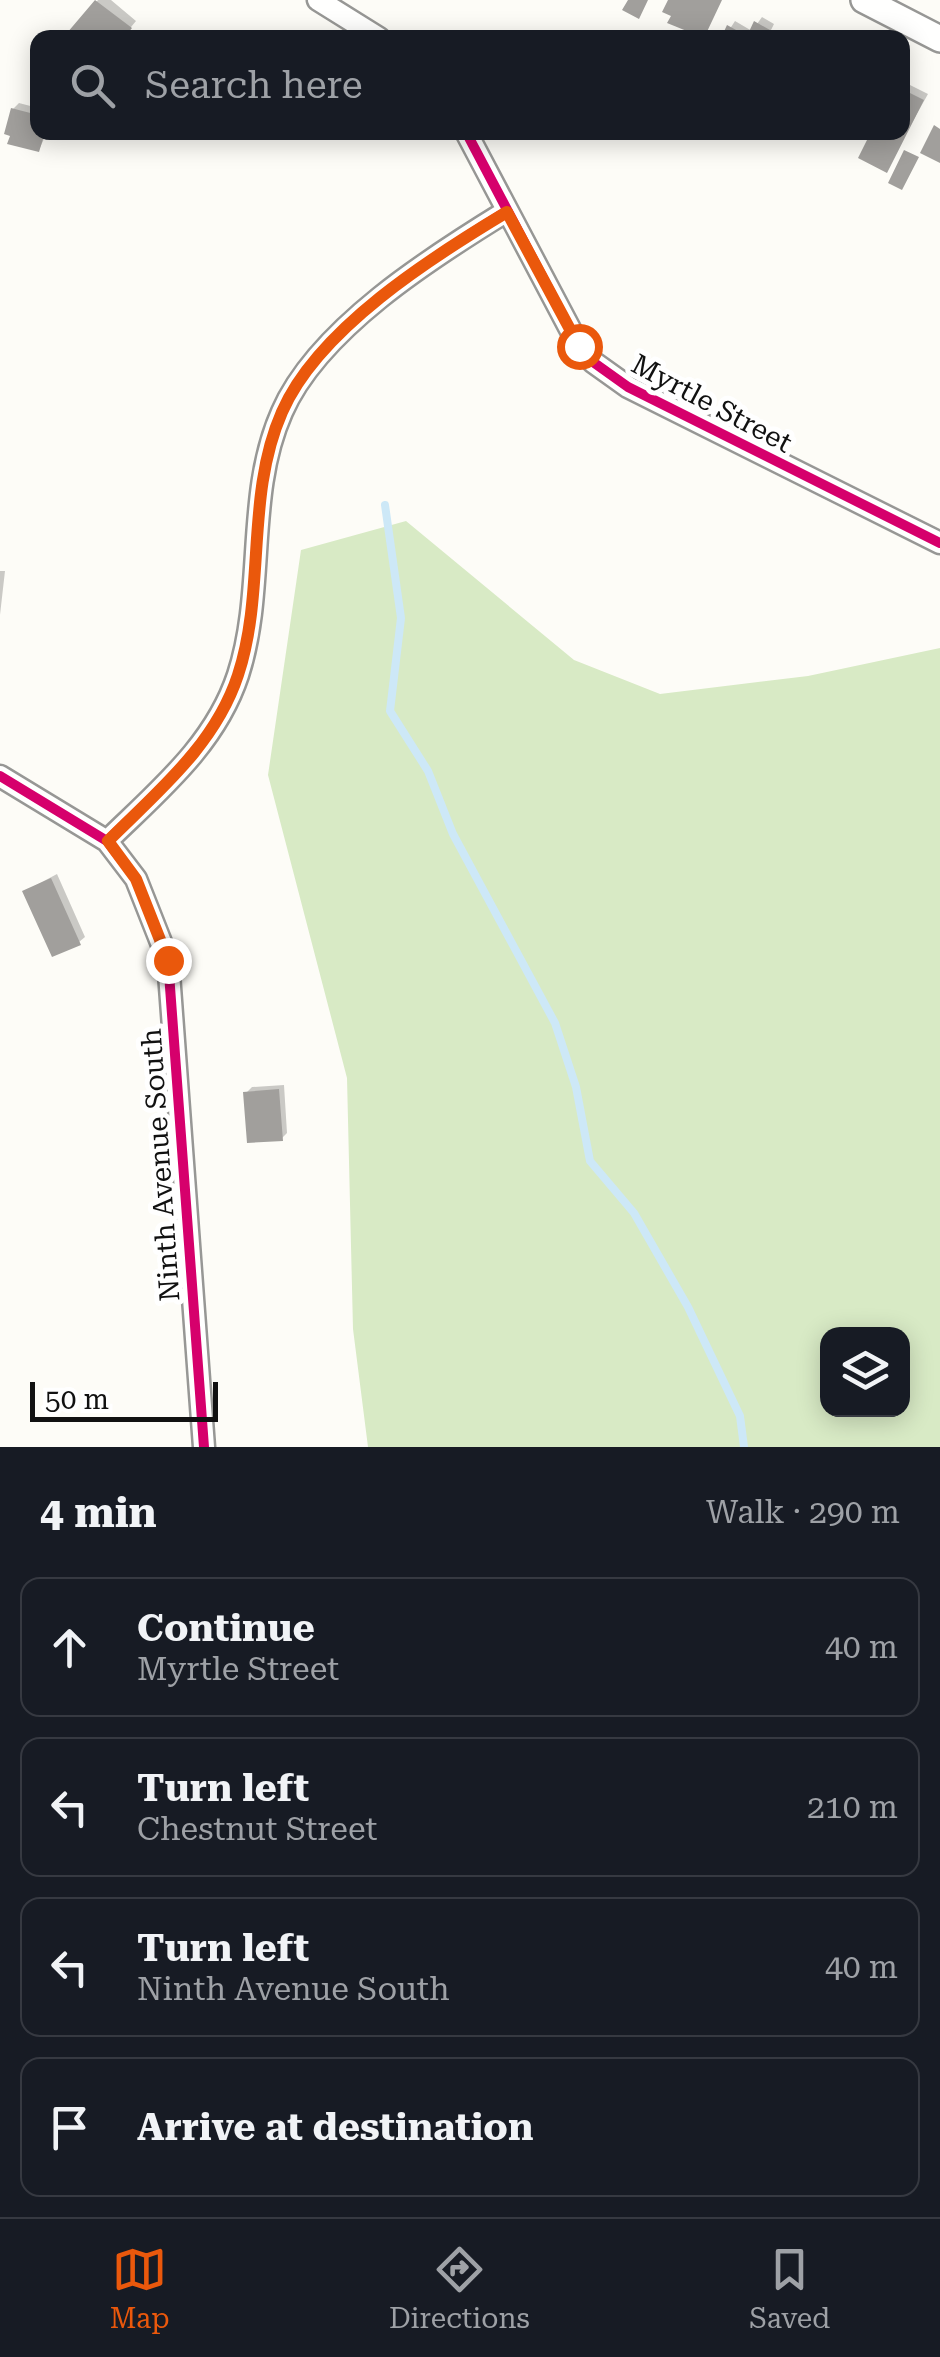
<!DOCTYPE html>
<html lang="en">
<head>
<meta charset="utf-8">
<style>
  :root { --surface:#171b24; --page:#242831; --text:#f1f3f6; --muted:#9ea1a6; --line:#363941; --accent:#ea580c }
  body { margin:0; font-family:"Roboto Serif",serif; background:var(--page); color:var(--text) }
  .controls { position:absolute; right:30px; bottom:30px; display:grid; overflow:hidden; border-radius:20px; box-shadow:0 5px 25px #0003 }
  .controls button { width:90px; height:90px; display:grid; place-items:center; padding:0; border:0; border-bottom:2px solid var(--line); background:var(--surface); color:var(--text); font:50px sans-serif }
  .scale { position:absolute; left:30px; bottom:25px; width:188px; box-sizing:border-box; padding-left:10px; border:5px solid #111; border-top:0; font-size:28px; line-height:35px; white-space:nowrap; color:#111; -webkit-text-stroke:8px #fff; paint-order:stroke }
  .stop { position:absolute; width:30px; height:30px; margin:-22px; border:8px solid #ea580c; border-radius:50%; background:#fff }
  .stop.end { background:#ea580c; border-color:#fff; box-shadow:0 2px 10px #0008 }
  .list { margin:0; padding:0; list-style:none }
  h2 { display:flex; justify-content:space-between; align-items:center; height:130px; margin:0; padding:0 40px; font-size:42px }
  h2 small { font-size:32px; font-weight:400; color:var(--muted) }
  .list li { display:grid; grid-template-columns:65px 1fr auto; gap:30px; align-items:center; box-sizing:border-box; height:140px; margin:0 20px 20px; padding:0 20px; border:2px solid var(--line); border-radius:20px }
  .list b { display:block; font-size:38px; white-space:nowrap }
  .list p { margin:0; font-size:32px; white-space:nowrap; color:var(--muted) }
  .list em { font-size:32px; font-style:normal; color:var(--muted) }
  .icon { flex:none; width:55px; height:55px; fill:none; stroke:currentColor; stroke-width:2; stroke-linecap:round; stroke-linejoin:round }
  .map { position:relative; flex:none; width:940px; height:1447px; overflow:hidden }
  .search { position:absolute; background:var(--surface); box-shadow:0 5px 25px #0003; left:30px; right:30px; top:30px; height:110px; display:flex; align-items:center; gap:25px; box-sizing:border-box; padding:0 35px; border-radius:20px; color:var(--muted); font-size:38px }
  .sheet { height:770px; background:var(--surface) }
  nav { display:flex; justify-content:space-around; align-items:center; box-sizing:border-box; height:140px; border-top:2px solid var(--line); background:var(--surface); font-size:28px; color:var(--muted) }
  nav a { display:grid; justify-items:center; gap:5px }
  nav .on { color:var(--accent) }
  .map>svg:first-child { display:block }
  .forest { fill:#d8eac5; fill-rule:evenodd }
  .shadow { fill:#0003 }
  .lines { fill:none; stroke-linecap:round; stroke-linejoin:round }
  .stream { stroke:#cde8f7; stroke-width:8 }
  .building { fill:#a19f9c }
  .minor-casing { stroke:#979795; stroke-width:25 }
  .tertiary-casing { stroke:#979795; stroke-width:30 }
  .minor { stroke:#fffffe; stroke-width:20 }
  .tertiary { stroke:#fffffe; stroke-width:25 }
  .cycleway-casing { stroke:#fff; stroke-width:16 }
  .cycleway { stroke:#d6006c; stroke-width:10 }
  .route { stroke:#ea580c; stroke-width:12 }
  .labels { text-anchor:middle; stroke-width:10; stroke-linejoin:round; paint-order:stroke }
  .street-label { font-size:28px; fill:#111; stroke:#fff }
</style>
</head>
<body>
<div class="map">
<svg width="940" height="1447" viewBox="0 0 940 1447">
  <rect width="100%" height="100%" fill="#fdfcf7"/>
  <path class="forest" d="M406 521 574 660 660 694 808 676 940 648V1447H368L353 1329 347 1078 268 775 301 550ZM828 1334H902V1410H828Z"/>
  <path class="shadow" d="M98 0H111L136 21 122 38 71 32Z
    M762 17 774 24 767 38H724L735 21 752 31Z
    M904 82 928 94 886 169 902 132Z
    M19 103 38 108V132H47L39 150 13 109Z
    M0 571H5L0 615Z
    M57 874 85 937 79 942 25 891Z
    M284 1085 287 1133 282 1138 246 1093 252 1087Z"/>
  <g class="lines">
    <path class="stream" d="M385 505 401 618 390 711 428 771 453 834 555 1023 576 1087 590 1161 634 1213 688 1307 740 1416 744 1447"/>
  </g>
  <path class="building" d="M95 0 132 28 124 38H73L67 33Z
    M628 0H648L639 19 622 10Z
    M668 0H722L704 38 667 23 671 16 662 12Z
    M754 21 770 30 766 38H721L727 25 747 36Z
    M902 89 924 100 887 173 858 158 871 132H902Z
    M11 108 38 115V132H45L39 152 7 144 10 136 4 134Z
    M934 125 940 129V163L920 153Z
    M904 150 919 157 902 190 888 183Z
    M51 878 81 945 52 957 22 891Z
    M279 1089 283 1141 247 1143 243 1092Z"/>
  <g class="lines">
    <defs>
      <path id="minor" d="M318 0 379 38
        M466 132 579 346 593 362 628 387 940 543
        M0 776 107 841 136 879 168 960 204 1447
        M107 841C158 791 215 745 238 675 266 589 245 495 282 412 318 329 432 257 507 211"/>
      <path id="tertiary" d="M864 0 940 39"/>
    </defs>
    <use href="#minor" class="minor-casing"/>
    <use href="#tertiary" class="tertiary-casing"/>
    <use href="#minor" class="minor"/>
    <use href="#tertiary" class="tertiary"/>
    <defs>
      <path id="cycleway" d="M466 132 579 346 593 362 628 387 940 543
        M0 776 107 841 136 879 168 960 204 1447
        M107 841C158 791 215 745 238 675 266 589 245 495 282 412 318 329 432 257 507 211"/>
    </defs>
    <use href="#cycleway" class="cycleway-casing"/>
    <use href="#cycleway" class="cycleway"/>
  </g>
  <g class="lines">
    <path class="route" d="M168 960 136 879 108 841C158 791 215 745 238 675 266 590 245 496 282 412 318 329 432 257 507 212L579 346"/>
  </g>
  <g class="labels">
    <g class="street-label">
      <text transform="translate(712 403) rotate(28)" y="10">Myrtle Street</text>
      <text transform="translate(160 1165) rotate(-94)" y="10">Ninth Avenue South</text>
    </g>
  </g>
</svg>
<div class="controls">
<button><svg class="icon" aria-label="layers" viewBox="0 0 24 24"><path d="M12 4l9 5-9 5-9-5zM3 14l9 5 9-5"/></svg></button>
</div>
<div class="scale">50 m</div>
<div class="stop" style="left:579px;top:346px"></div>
<div class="stop end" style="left:168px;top:960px"></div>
<div class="search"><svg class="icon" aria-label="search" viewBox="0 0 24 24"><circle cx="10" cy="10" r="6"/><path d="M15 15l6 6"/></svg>Search here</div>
</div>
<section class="sheet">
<h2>4 min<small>Walk · 290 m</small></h2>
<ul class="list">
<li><svg class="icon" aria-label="ahead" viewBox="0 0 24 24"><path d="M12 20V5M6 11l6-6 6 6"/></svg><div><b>Continue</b><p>Myrtle Street</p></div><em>40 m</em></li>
<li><svg class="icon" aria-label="left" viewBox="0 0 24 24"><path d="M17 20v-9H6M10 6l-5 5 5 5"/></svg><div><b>Turn left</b><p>Chestnut Street</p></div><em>210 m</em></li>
<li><svg class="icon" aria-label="left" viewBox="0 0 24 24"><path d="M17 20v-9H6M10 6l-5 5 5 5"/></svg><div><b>Turn left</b><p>Ninth Avenue South</p></div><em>40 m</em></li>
<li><svg class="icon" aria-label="arrive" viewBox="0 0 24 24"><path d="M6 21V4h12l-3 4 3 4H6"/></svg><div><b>Arrive at destination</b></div></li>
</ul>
</section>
<nav>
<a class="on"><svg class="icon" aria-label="map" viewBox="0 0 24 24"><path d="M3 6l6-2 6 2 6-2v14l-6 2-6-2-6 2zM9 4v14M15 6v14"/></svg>Map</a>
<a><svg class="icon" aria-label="directions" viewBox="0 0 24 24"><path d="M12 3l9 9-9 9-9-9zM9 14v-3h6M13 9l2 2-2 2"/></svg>Directions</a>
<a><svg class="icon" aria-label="saved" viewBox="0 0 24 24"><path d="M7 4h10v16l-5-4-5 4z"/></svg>Saved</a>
</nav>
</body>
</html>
